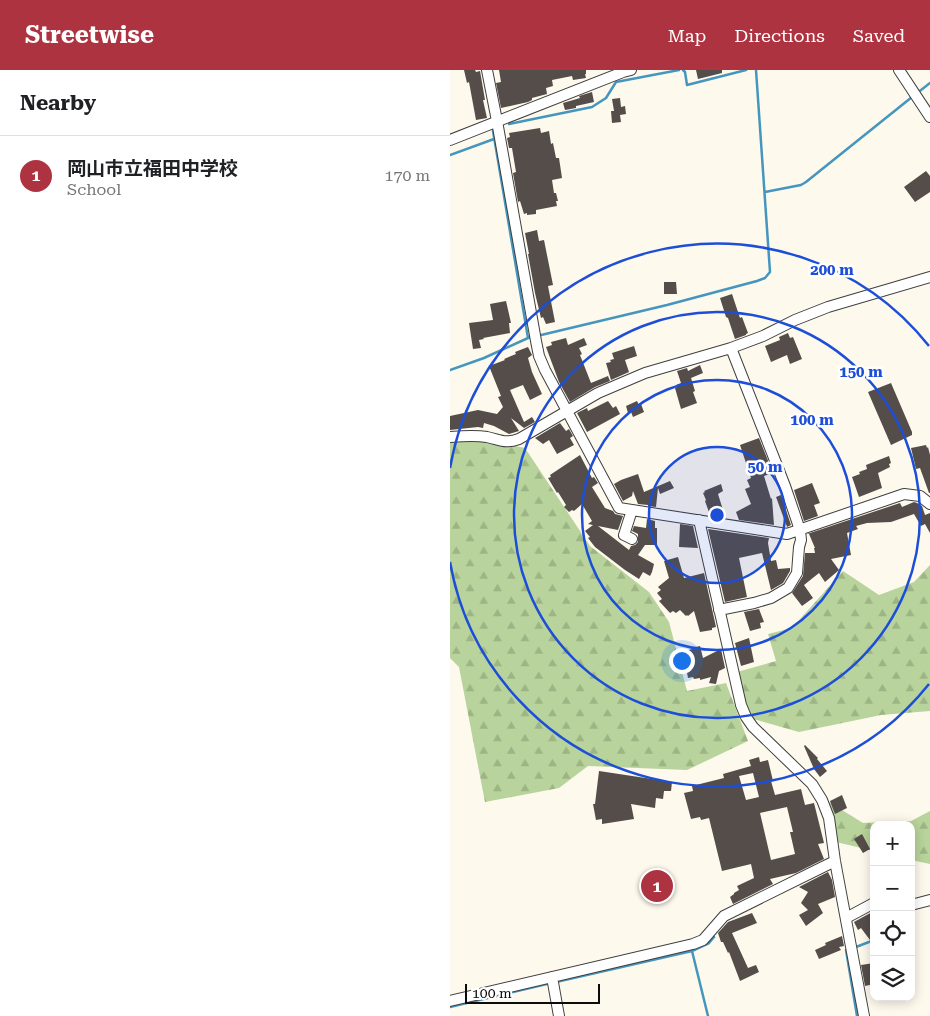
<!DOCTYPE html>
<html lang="en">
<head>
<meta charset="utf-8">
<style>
  :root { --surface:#fff; --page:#f6f6f6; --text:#202124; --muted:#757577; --line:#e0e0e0; --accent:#ae3340 }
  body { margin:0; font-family:"Roboto Serif","Noto Sans JP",serif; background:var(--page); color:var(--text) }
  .controls { position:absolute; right:15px; bottom:15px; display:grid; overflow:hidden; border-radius:10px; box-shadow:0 2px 12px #0003 }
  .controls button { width:45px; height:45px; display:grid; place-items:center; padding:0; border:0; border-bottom:1px solid var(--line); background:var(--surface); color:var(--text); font:25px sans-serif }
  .scale { position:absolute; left:15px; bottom:12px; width:135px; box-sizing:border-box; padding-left:5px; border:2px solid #0c0c0c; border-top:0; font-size:14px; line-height:18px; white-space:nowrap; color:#0c0c0c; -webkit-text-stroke:4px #fff; paint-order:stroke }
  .you { position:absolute; left:231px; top:590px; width:18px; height:18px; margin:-12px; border:4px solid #fff; border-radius:50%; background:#1a73e8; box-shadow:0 0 0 8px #1a73e833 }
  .badge { display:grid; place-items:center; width:32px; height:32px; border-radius:50%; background:var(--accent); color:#fff; font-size:16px; font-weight:700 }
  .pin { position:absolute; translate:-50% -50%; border:2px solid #fff; box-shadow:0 1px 5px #0006 }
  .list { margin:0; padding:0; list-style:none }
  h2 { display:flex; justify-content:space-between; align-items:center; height:65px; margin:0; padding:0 20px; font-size:21px }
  h2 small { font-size:16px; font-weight:400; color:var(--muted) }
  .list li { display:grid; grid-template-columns:32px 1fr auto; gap:15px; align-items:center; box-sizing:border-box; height:80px; padding:0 20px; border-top:1px solid var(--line) }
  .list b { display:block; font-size:19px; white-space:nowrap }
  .list p { margin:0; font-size:16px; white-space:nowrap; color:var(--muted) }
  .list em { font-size:16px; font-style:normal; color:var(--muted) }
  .icon { flex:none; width:28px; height:28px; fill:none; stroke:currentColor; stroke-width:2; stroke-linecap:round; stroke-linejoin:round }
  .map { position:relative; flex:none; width:480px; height:946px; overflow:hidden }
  header { display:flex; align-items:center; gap:30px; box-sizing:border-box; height:70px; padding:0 25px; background:var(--accent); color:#fff }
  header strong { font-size:24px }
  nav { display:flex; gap:28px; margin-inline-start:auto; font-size:18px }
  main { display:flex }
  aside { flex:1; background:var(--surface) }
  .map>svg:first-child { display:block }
  .forest { fill:url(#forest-firs) }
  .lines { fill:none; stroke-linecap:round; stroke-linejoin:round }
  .stream { stroke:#4596bf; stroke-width:2.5 }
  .building { fill:#544d4a; fill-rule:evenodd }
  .minor-casing { stroke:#3f3f3f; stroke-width:12 }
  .minor { stroke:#fff; stroke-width:10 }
  .ring { fill:none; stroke:#1d4ed8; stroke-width:2.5 }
  .centre { fill:#1d4ed8; stroke:#fff; stroke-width:2.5 }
  .ring-label { font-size:15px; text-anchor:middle; font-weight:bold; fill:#1d4ed8; stroke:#fff; stroke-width:5; stroke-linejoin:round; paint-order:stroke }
</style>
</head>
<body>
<header>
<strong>Streetwise</strong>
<nav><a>Map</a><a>Directions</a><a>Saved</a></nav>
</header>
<main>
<aside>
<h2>Nearby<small></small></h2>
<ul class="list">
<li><span class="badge">1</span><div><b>岡山市立福田中学校</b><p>School</p></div><em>170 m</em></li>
</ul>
</aside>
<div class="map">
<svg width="480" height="946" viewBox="0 0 480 946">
  <defs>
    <pattern id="forest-firs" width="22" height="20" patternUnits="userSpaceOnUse" patternTransform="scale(1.25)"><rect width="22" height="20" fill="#b8d39b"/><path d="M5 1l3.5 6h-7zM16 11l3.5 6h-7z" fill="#9db484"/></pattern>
  </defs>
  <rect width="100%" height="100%" fill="#fdf9ed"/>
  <path class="forest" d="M26 368 75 378 140 476 199 522 219 552 237 621 276 613 298 671 237 700 138 696 109 718 35 732 9 597 0 588V371Z
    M480 495V641L431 645 349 662 300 648 287 602 326 591 318 564 342 558 393 501 429 525 464 512Z
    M379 732 413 753 461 751 480 741V794L461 790V755H424V781L386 772Z"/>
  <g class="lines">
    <path class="stream" d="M233 0 235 2 237 15 296 0
      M466 24 480 13
      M59 54 142 37 156 28 166 12 229 0
      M43 61 78 268
      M0 85 44 69
      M315 122 351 115 356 112 462 27
      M87 266 217 235 307 211 315 208 320 202 306 0
      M0 300 34 288 78 268 82 267
      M406 877 419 872 424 869
      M397 880H396L407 946
      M242 881 258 946
      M106 912 242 881 259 873 264 867
      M0 937 101 913"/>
  </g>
  <path class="building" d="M14 0H25L26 2 30 1 35 30H33L37 48 26 50 19 12 17 13Z
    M49 0H136V4H135L136 8 123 10 122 6 102 10 103 16 96 18 97 24 82 28V30L78 32 51 38 46 13 51 12Z
    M246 0H272V3L248 9Z
    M142 22 144 32 126 36V38L115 40 113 33 130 28 129 26Z
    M170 28 171 37 175 36 176 44 170 45 171 52 162 53 161 41H164L162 29Z
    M90 58 91 63 99 61 101 74 103 73 106 88H109L112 108 102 110 104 123H106L108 131H106L107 136 86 140V144L77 145V143L74 144 70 131 68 132 63 103 66 102 62 78H59L57 68 60 67 59 63Z
    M476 101 480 106V122L465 132 454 117Z
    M87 160 89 171 94 170 103 215 98 216 105 252 96 254 93 247 91 248 85 223 78 184H79L75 163Z
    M214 212H226L227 224H214Z
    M282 224 290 248 292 247 298 263 296 264V265L285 269 278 248 276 247 270 228Z
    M56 231 61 253H59L60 263 33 268 34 269 29 270 31 278 23 279 19 253 43 250 40 234Z
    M338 263 340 268 343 267 352 289 340 294 337 285 321 292 315 276 330 270 329 267Z
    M116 268 118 275 134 268 137 275 129 278 132 284 130 285 141 313 158 306 160 311 145 317 120 332 109 312 96 277 102 275 101 272Z
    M184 276 187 286 175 290 179 302 161 310 156 293 161 292 160 290 164 289 162 283Z
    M78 277 82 285 78 288 82 302 92 324 80 330 73 315 60 320 74 352 82 347 85 352 74 358 61 348 69 361 59 364 44 356 34 353 33 358 28 357 0 360V346L28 340 47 344 53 337 48 327 51 326 39 296 55 290 54 289 66 284 65 282Z
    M250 295 253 303 241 308 245 321 243 322 247 333 231 339 225 318 227 317 226 315 231 313 227 301 237 298 238 301Z
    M441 313 462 362V365L441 375 418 322Z
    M158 331 163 338 166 336 170 344 137 362 127 343 137 338 138 341Z
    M187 331 189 335 191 334 194 342 183 347 181 342 178 343 176 336Z
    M110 353 116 361 119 359 123 366 120 368 124 375 107 384 99 370 93 374 85 368Z
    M309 368 323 403 314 406 321 429 322 428 324 455 289 450 286 442 301 434 295 419 300 417 297 410 301 408 290 375Z
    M476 375 477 378 478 377 480 385V423H479L470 398 466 399 461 378Z
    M130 385 142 408 144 407 148 413 142 417 155 438 163 441 165 444 173 446 168 460 148 456 179 480 181 476 185 475 188 472V464L182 461 184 456 196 458 197 449 205 451V458H207V475H195L188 485 204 494 202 502 200 506 193 502 189 509 175 500 145 477 138 468 140 467 135 461 143 455 138 454 142 451 132 434 124 441 122 440 119 442 114 437 116 435 108 422 107 423 98 408 101 407 100 405Z
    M439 386 441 393 439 394 440 397 428 403 432 418 409 427 402 407 410 404 409 402 417 399 416 395Z
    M188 404 194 422 220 411 224 418 210 424 208 418 206 437 198 436V435L188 434 183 421 182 426 173 431 164 414 171 410Z
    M362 413 370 433 364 435 368 446 354 451 344 420Z
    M271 414 273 421 268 424 273 440V447L260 445 255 431 256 430 253 423 255 422 254 421Z
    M331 425 341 455 337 457 326 427Z
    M464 432 467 433 472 436 475 445 480 443V463L475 454 471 456 464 444 441 452 417 453 406 456 408 459 397 463 401 485 381 489 389 500 375 512 369 503 354 515 363 528 352 536 342 523 353 506 355 483H365L364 478H365L359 464H357L450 433 452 437Z
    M230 454 243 456 248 478 229 477Z
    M258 459 319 468 318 473 321 491 326 490 328 499 340 498V501L333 513 321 520 312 483 289 488 297 527 275 532Z
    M228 487 234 508 254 503 266 557 262 558V560L250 562 244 541 238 546 237 545 236 546 230 540 226 543 223 541 220 543 209 531 212 529 207 523 211 520 208 517 219 508 214 491Z
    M309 539 314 552 310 553 311 558 300 561 294 542Z
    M299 568 304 592 291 596 285 573Z
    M250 576 253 588 271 579 275 598 269 601 266 614 259 613 261 607 250 610V608L244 609 243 607 238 608 236 597H233L229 583 242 579V578Z
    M355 675 368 688 367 689 377 701 370 707 364 699 354 676Z
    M309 687 310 692 318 690 323 711H321L325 725 351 719 355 735 364 733 374 773 368 774 374 789 346 803 320 809 323 814 283 834 280 827 284 824V823L289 820 287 816 304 808 301 794 272 801 259 748 251 750 250 747 241 749 234 723 243 721 242 716 274 708 273 704 301 696 299 690ZM303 703 309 727 296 730 289 706ZM337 737 343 762H340L345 784 321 790 310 743Z
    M149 701 222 712 221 721H214L213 729 206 728 205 738 181 734 184 749 152 754V749L146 750 143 734H145Z
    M392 725 397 738 385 744 380 731Z
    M412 764 420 779 413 783 404 769Z
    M378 802 382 810 385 827 368 834 373 843 356 856 349 845 358 840 351 833 358 822 349 817Z
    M424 841V866L420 870 411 858 408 860 404 852Z
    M302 843 307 853 282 863 298 898 306 895 309 902 290 911 279 882 278 883 273 872H271L268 863 278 852Z
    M392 866 394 876 389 877 391 880 369 889 365 880 376 875 375 873Z
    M424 893V914L415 916 411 895Z"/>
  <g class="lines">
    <defs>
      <path id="minor" d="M37 0 47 51 86 271 89 286 95 300 169 438 337 464 454 424 470 426 480 434
        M449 0 480 47
        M0 70 173 2 181 0
        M0 367C12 366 25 365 37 367 51 370 55 374 69 369L148 323 195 303 281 278 313 266 345 250 378 237 480 207
        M182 440 174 465 182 469
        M249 450 291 635 296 647 303 657 362 714 372 730 379 748 385 791 414 946
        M269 540 304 533 321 528 338 518 347 503 349 477 351 470 350 460 335 416 281 278
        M461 835 480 830
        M396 848 424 833
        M102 907 109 946
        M0 931 243 874 253 870 274 846 385 791"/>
    </defs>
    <use href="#minor" class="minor-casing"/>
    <use href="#minor" class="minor"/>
  </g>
  <circle cx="267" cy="445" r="68" fill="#1d4ed8" fill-opacity=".12"/>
  <g class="ring">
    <circle cx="267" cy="445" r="68"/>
    <circle cx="267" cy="445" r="135"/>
    <circle cx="267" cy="445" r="203"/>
    <path d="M479 614A271 271 0 0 1 0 492M0 398A271 271 0 0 1 479 276"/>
  </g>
  <circle cx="267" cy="445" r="8" class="centre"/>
  <g class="ring-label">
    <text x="382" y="205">200 m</text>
    <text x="411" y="307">150 m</text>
    <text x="362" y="355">100 m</text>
    <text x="315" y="402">50 m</text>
  </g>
</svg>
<div class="controls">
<button>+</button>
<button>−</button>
<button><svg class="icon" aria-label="locate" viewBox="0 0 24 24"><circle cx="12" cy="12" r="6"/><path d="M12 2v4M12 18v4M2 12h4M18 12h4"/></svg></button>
<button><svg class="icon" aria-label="layers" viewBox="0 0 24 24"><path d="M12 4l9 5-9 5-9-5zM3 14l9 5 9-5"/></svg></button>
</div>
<div class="scale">100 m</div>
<div class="you"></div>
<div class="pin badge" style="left:207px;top:816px">1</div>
</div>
</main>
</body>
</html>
